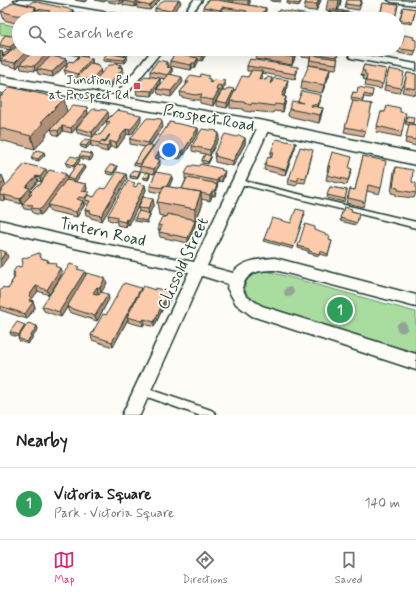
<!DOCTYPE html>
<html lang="en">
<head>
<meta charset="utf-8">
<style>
  :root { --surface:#fff; --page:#f6f6f6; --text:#222; --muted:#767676; --line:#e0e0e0; --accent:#db2777 }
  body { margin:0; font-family:Mynerve,sans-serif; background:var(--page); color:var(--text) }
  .you { position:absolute; left:169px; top:150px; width:14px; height:14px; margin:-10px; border:3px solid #fff; border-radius:50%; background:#1a73e8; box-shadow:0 0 0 6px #1a73e833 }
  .badge { display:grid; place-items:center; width:26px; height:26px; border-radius:50%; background:var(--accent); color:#fff; font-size:13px; font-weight:700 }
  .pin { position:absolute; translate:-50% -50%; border:2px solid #fff; box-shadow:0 1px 4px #0006 }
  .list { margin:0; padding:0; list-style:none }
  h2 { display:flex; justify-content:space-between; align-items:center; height:52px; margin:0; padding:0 16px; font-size:17px }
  h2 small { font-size:13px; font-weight:400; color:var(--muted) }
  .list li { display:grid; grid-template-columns:26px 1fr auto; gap:12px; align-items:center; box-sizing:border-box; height:72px; padding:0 16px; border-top:1px solid var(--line) }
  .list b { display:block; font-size:15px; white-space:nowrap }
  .list p { margin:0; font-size:13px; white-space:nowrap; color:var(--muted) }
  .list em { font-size:13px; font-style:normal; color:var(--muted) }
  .icon { flex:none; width:22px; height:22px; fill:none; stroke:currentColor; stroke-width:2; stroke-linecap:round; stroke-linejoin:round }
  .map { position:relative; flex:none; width:416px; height:415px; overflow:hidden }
  .search { position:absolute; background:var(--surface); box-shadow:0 4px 16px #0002; left:12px; right:12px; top:12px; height:44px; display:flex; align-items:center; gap:10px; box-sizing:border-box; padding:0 14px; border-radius:22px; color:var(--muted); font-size:15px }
  .sheet { height:124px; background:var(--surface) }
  nav { display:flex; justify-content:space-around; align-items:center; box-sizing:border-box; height:56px; border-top:1px solid var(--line); background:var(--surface); font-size:11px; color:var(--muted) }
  nav a { display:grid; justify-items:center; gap:2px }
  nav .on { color:var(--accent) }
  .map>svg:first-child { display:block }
  .built { fill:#fdede0 }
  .green { fill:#a9dd9f; stroke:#648d6a }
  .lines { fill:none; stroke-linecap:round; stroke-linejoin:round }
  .lane-casing { stroke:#1f3d34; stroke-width:3 }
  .street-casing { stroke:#1f3d34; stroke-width:3 }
  .secondary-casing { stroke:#1f3d34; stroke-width:3 }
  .lane { fill:#fdfcf7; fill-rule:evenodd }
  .street { fill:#fdfcf7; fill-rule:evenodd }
  .secondary { fill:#fdfcf7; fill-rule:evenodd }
  .tree { fill:#92a597 }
  .wall { fill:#d9af94; stroke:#1f3d34; fill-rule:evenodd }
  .shaded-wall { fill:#b08e78; stroke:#1f3d34 }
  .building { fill:#fccbac; stroke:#1f3d34 }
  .poi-dot { fill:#d1495b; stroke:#fdfcf7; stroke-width:1.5 }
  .labels { text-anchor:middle; stroke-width:3.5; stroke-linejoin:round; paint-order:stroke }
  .far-poi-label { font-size:13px; fill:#1f3d34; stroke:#fdfcf7; text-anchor:end }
  .street-label { font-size:16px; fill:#1f3d34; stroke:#fdfcf7 }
</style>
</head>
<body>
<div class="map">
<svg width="416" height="415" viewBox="0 0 416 415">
  <rect width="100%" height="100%" fill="#fdfcf7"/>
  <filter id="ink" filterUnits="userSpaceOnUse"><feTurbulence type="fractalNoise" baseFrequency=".025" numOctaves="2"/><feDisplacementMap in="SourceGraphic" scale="8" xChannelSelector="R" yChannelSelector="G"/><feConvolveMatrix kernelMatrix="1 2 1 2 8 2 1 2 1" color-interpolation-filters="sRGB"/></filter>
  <g filter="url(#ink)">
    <path class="built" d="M0 20 19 23V49L0 66Z"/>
    <path class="green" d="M0 23 19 27V37L18 38 0 34Z
      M263 270 416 312V353L265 308 250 300 245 290V281L248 276 253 272Z"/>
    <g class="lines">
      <defs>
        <path id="lane" d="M238 180H240L416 222V228L240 184H238L237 182Z
          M142 387 211 410 214 412 216 415H198L142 395 139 394 137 391 139 388Z"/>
        <path id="street" d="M14 0H32L127 16 131 19H112L18 2Z
          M194 0H202L187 19H179Z
          M388 0 416 1V5L392 2Z
          M153 49H163L120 103H112L111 101 112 99Z
          M354 53 416 64V70L351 58 349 56 351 54Z
          M264 123 268 124 270 126 207 266 233 273C242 260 261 259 275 258L416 295V307L275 270C260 270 247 271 242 288L246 296 262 306 416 354V370L252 316 236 304 227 288 228 284 202 276 140 415H122L189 272 79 249 0 230V220L79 239 194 262 258 126 260 124Z"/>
        <path id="secondary" d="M0 76 264 121 416 153V165L264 131 0 84Z"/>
      </defs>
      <use href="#lane" class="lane-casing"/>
      <use href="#street" class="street-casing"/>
      <use href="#secondary" class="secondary-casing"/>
      <use href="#lane" class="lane"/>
      <use href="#street" class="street"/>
      <use href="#secondary" class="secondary"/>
    </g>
    <g class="tree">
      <circle cx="289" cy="292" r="5"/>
      <circle cx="349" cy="309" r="5.5"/>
      <circle cx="402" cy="327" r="5.5"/>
    </g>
    <path class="wall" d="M75 0H87L85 2Z
      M95 0H107L104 2Z
      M108 0H160L150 10 137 8V5L135 7 123 5V2L120 4 109 2Z
      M208 0H250V3L248 5 266 8 265 16 269 19H196L203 18V7Z
      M271 0H281L280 2 271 1Z
      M288 0H302L299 6 287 4Z
      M307 0H321L316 11 304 10 305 4Z
      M328 0H341L340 6 338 10 353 13V19H327L328 14 329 11 326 10Z
      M347 0H362L359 10 345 8Z
      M181 3 170 16 155 13V8Z
      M383 3 398 5 395 19H386L379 18Z
      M28 5 73 10 74 17 72 18 77 19H41L44 16 38 15V18L37 19H19V24L4 20 1 11Z
      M403 7 416 9 412 24 399 22Z
      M279 10 308 19H275V17Z
      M19 37 11 50 0 48V44Z
      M413 39 416 49 414 56 399 53V52L395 51V49H397V42L402 43Z
      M123 49H141L138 53 124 50Z
      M177 49H209L207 52 206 51V54L202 61 198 60V62L195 68H192L191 70 170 66V61L175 54V52Z
      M258 49H297L296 51 295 58 292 65 256 59 257 52Z
      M378 49H388V51Z
      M49 50H51L53 55 52 56 66 59 67 64 53 77 38 74 37 70 35 71 21 69 20 64 17 68 2 64 1 61H0V51L3 55 10 52H33Z
      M68 51 89 53 85 57 92 58V63L99 65 101 73 121 68H123V73L110 88 96 85 95 80 91 85 78 82V79L66 75 64 70 66 68V65L73 62 79 56 69 54Z
      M121 51 128 52V55L126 57H127V60L125 63 103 61V58L109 53 108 52Z
      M303 52 338 56 337 59V64L336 69 309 65 310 58 302 57Z
      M167 62V65L169 67 172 68V73L171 74 183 82 171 97 158 94 157 89 165 79 160 78V83L152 96 137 95 136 90 138 87V84L156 78 150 76V71Z
      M364 65 386 69 381 89 365 86 366 80 363 79 364 76 361 75Z
      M247 66 297 72 295 79 262 73V79L266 80 272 78 271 84 287 87 284 97H286L285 104 283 112 274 111 273 113 251 111V112L244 111V109L230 108V102L227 108 216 106V101L222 91H219L213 106 200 103V100H195L181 97 180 92 186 85V82L209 79H210V82L225 81V86L222 91 234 92 248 77 251 71H247Z
      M330 69 329 76 322 93 301 89 302 81Z
      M389 69 401 88 399 93 384 90Z
      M407 73 416 74V95L402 92Z
      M373 90 371 98 364 97 362 103 372 104 364 136 344 132 353 101 351 100 353 92 357 93Z
      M0 93 67 112 87 107 88 114 109 117 93 137 77 133 76 128 72 133 63 131 59 136 53 134 51 129 64 115 46 134V136L35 149 0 140Z
      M321 95 320 102 318 107 323 108 321 116 319 123 288 116 289 109 297 102 298 101Z
      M381 112H400L402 132 401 137 376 132Z
      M407 116 413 123V124L416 125V146L405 143 409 125 405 124Z
      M141 120 133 133 130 135 127 134 117 148 110 147 107 152 100 150 99 148 91 146V144L86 149 81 147 80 145 100 135 107 126 106 121Z
      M163 127 150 146H153L198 128V133L184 155H183L180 159 168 156 166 159 159 157 158 159 160 165 154 174 140 171V167L134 165V163L145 147 130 144V139Z
      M217 133 219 138 210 155 211 158 208 164 202 163V160L205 154 192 151V146Z
      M245 138V144L233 166 215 162 214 153Z
      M296 143 295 148 285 175 264 170 265 165 272 157H270L271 152Z
      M92 154 93 157 90 161 80 158 79 156Z
      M45 155 39 161 32 160 31 157Z
      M312 155 305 183 298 182 296 186 288 184 289 179Z
      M363 156 381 188 379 194 367 191 363 207 346 203 350 189 355 190Z
      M80 161 77 164 84 166 85 168 75 182 86 184 87 189 85 192 90 196 94 197 106 189 126 174 127 179 102 221 91 218 90 216 86 215 85 210 88 206 86 205V203L84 202V206L77 217 50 211 48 206 43 213 40 215 33 213 32 210 24 209 22 204 6 200 5 201 0 200V175L4 180 3 181 6 186 25 164 47 173 67 178 75 167 67 166 66 163ZM43 180 40 185 31 191 30 190 38 181 41 182Z
      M117 166V169L113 175 107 174 106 171Z
      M328 166 352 169 347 185 326 180 328 171H327Z
      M396 167 412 182 416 193 414 198 396 196V194L391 193 394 172Z
      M222 170 224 176 222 182 219 181 217 185V190L215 196H212L210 201 201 199 202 206 195 222V226L188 243 160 237 159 232 160 231 158 230V225L166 217 159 215 157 202 161 193 150 191V186L172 175V180L169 187 182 189 186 179H185V174Z
      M140 173 137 179 130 178V176Z
      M150 176 148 180 144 179 143 177Z
      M145 185 146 190 129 225 127 224 126 227 117 225V222L109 220 108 215 136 187Z
      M330 187 347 190 344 202 327 198Z
      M154 204 149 214 150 216 147 223 135 221V218L139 211 138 208Z
      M344 207 351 211 359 213 356 225 340 221Z
      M305 214 293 249 263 241 264 239Z
      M315 230 329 240 332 241 328 256 319 254V256L308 253V251L298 248V246Z
      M41 258 48 260 49 262 57 267 62 273 59 279 49 295 38 291 32 299 35 307 27 319 0 310V291L8 289 11 285V283L14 278 13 276 14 274 13 272 21 267Z
      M79 269 86 275 107 283 101 292 109 299 97 321 69 312 67 307 71 301 61 317 44 311 42 306ZM98 292 101 293 99 295 97 294Z
      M141 288V290L171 297 167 306H164L154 327 145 324 143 326 128 322V319L113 347 92 340 91 335 106 315Z
      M25 325 26 326H37L38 329 28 344 19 341 18 338 19 337 11 335 10 332Z"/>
    <path class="shaded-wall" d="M119 0H124L122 1 123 2 120 4Z
      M137 0H142L137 3V5L135 7V3Z
      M155 0H160L150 10V6Z
      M179 0H180L181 3 170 16V11Z
      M229 0H233V6L229 8Z
      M248 0H250V3L248 6Z
      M319 0H321L316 11 317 4Z
      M339 0H341L340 6 337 12Z
      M36 7 38 18 37 19H29L28 16Z
      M222 7V19H220V10Z
      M266 8 265 19 261 16Z
      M73 10 74 17 72 19H68L67 15Z
      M64 14 65 19H59Z
      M19 40V43L11 50 10 47Z
      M29 49H32L33 52 20 64 17 68 15 63Z
      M47 49H49L50 52 51 50 53 55 38 69H37V70L35 71 34 66Z
      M137 49H141L138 53Z
      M206 49V54L202 61V56Z
      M296 49H297L296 51 295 58 292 65 293 57 295 53Z
      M89 50V53L85 57 84 55Z
      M2 51 4 58 0 60 1 61H0V52Z
      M128 52V55L126 58 125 55Z
      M127 57V60L125 63 124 60Z
      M92 58V63L80 77H79L78 74Z
      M198 58V62L195 68V63Z
      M66 59 67 64 53 77 52 72Z
      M192 63V68L191 70V65Z
      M99 65 101 74 91 85V80L98 67Z
      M121 65 122 69 123 68V73L110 88V83L118 67Z
      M298 67 297 72 295 79V74Z
      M172 68V73L167 80V75Z
      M330 69 329 76 322 93 324 85Z
      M262 71V79L259 86V79Z
      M182 77 183 82 171 97V91Z
      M160 78V83L152 96V91Z
      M288 80 287 87 282 104V96Z
      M225 81V86L222 91V86Z
      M234 89V94L227 108V103Z
      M219 90V95L213 106V100Z
      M321 95 320 102 316 112 317 105Z
      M286 97 285 104 283 112V105Z
      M64 99 67 112 46 134V136L35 149 31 136 41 122Z
      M323 108 321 116 319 123 320 115Z
      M87 109 88 114 72 133 71 128Z
      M108 112 109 117 93 137 92 132Z
      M141 115V120L133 133 130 135 129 130Z
      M162 122 163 127 148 148V143Z
      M62 126 63 131 59 136 58 131Z
      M198 128V133L184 155V150Z
      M126 129 127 134 117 148 116 143Z
      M219 133V138L210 155V150Z
      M109 135 110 140 106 146 105 141Z
      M245 138V144L233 166V161Z
      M90 141 91 144 86 149V146Z
      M110 141V147L107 152V147Z
      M296 143 295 148 285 175 286 170Z
      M182 150 183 155 180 159V154Z
      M168 151V156L166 159V154Z
      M44 152 45 155 39 161 38 159Z
      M159 152V157L155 164V158Z
      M92 154 93 157 90 161 89 158Z
      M211 156V158L208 164V162Z
      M79 158 80 161 75 167 74 165Z
      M160 160V165L154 174V169Z
      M84 166 85 168 75 183 74 180Z
      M117 166V169L113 175V173Z
      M46 169 48 174 41 182 40 177Z
      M140 171V173L137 179V177Z
      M225 171 224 176 222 182V176Z
      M150 173V176L148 180V178Z
      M66 174 67 180 43 213 40 215 39 209Z
      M126 174 127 179 102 221 101 216Z
      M2 175 4 180 0 185V177Z
      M172 175V180L167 192V186Z
      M36 176 38 181 30 190 31 194 29 193 30 196 22 205 20 199 26 187Z
      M219 176V181L217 186V181Z
      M4 181 6 187 0 194V186Z
      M86 184 87 189 83 196 81 191Z
      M145 185 146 190 129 225 128 220Z
      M217 185V190L215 196V191Z
      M212 191V196L210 201V195Z
      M201 192 202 206 195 222V209Z
      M4 195 6 200 5 201 3 196Z
      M153 199 154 204 149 215 148 209Z
      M83 201 84 206 77 217 76 212Z
      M150 214V216L147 223 146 221Z
      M126 219 127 224 126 227 125 222Z
      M195 221V226L188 243V238Z
      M6 252 8 257 0 268V260Z
      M60 268 62 273 59 279 49 295 47 290Z
      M85 271 86 276 61 317 59 312Z
      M105 278 107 283 101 293 100 288Z
      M36 286 38 291 32 299 35 307 27 319 25 314 29 301V296Z
      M97 287 98 292 94 298 93 293Z
      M141 288 142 293 127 317 128 319 113 347 112 342Z
      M171 292V297L167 306 166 301Z
      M108 294 109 299 97 321 95 316Z
      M164 301V306L154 327V322Z
      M144 319 145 324 143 326 142 321Z
      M25 325 27 327 20 338 19 335Z
      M37 326 38 329 28 344 27 342Z"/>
    <path class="building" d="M123 0H137L135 3 122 1Z
      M140 0H155L150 6 137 3Z
      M164 0H179L170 11 155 8Z
      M209 0H217L266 8 261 16 269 17 267 19H249L250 16 254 17 256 15 245 14 247 11 222 7 220 10 203 7Z
      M288 0H301L299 4 287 2Z
      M307 0H319L317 4H305Z
      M347 0H361L359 6 346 4Z
      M33 1 73 10 67 15 64 14 59 19H41L50 11 36 9V7L28 5Z
      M13 2 36 7 34 9H36L28 16 15 15 1 11Z
      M383 3 398 5 395 18 380 16Z
      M403 7 416 9 412 22 400 20Z
      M330 9 353 13V18H350L351 14 330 11 329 14H328Z
      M279 10 309 15 307 19H293L294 17 290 16 289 19 275 17Z
      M330 11 351 14 350 19H343L328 17Z
      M198 17 210 19H196Z
      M5 35 19 37V40L10 47 0 45V44Z
      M404 35 414 37 413 39 416 40V51L400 49V47L397 46V42L402 43Z
      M19 45V49H29L15 63 0 60Z
      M36 49H47L51 50 34 66 20 64Z
      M70 49H85L89 50 84 55 68 51Z
      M111 49H121L119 51 128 52 125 55 108 52Z
      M177 49H206L202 56 175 52Z
      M258 49H287L296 50 293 57 257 52Z
      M304 49H327L338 51 337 57 303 52Z
      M7 52H10L5 56 2 55Z
      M108 53 127 57 124 60 103 58Z
      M175 54 198 58 195 63H192L191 65 170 61Z
      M311 55 338 59 336 64 310 60Z
      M51 56 66 59 52 72 37 69Z
      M80 56 92 58 78 74 64 70 68 66 66 65 69 61 73 62Z
      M250 59 298 67 295 74 247 66Z
      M158 60 167 62 165 64 169 65 167 67 172 68 167 75 150 71Z
      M91 63 99 65 98 67 101 69 91 80 77 77Z
      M115 63 121 65 118 67 123 68 110 83 95 80 109 65H113Z
      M309 65 330 69 324 85 302 81Z
      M364 65 386 69 383 84 366 81 367 75 365 74V71L362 70Z
      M389 69 404 72 401 88 385 85Z
      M252 70 262 71 259 79 266 80 267 77 272 78 270 84H271L274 78 288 80 282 96 286 97 283 105 275 104 274 106 252 103 251 105 244 103 245 102 230 101 242 76 248 77Z
      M407 73 416 74V89L404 87Z
      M169 74 182 77 171 91 157 89Z
      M201 74 209 76 207 78 210 79 209 82 211 83 213 80 225 81 222 86 218 85 216 90H219L213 100 200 98 202 94 195 95 180 92 189 82H186L191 75 200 77Z
      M145 76 160 78 152 91 136 90 140 85 138 84Z
      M10 87 64 99 41 122 43 123 31 136 0 128V97Z
      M358 87 373 90 372 96 364 94 363 100 351 98 353 92 357 93Z
      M228 88 234 89 227 103 216 101 222 91H226Z
      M302 91 321 95 317 105 312 104 311 106 323 108 320 115 289 109 292 101 303 103 298 101Z
      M0 93 4 94 0 97Z
      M353 101 372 104 366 131 345 127Z
      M73 105 87 107V109L71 128 62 126 58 131 51 129Z
      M387 105 400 108V112L406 113 402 132 377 126 381 112H385Z
      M93 109 106 110 108 112 92 132 76 128Z
      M117 110 141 115 132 128 129 130 126 129 116 143 110 141 107 147 99 145 101 142 105 143 110 135H109L105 141 102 140 100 143 90 141 95 134 100 135 110 122 106 121Z
      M407 116 414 117 413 123 406 122Z
      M148 118 161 119 162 122 148 143 130 139 146 119Z
      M170 122 198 128 184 150H182L180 154 168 151 166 154 159 152 155 158 160 160 154 169 140 166Z
      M409 124 416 125V140L406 138Z
      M202 129 217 131 216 132 219 133 210 150 192 146Z
      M225 134 237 137 239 135 245 138 233 161 215 156 216 154 214 153Z
      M85 139 91 140 86 146 80 145Z
      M276 139 296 143 286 170 265 165 268 157 271 158 274 152H271Z
      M146 145 153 146 140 164 134 163Z
      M300 147 313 150 306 178 299 177 297 181 289 179Z
      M37 150 44 152 38 159 31 157Z
      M82 152 92 154 89 158 79 156Z
      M332 152 352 157 349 168 352 169 348 180 327 175 330 166H328Z
      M205 154 211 156 208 162 202 160Z
      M71 156 79 158 74 165 66 163Z
      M363 156 386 161 381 188 368 185 365 202 348 198 350 189 355 190Z
      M25 164 46 169 40 177 36 176 26 187 30 188 20 199 4 195 3 196 0 195V192Z
      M77 164 84 166 74 180 67 178Z
      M200 164 222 169 221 170 225 171 222 176H219L217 181 185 174 189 166H192L193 165 199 166Z
      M110 165 117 166 113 173 106 171Z
      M396 167 413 170 412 182 416 183V193L398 190V188L393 187Z
      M49 170 66 174 42 208 39 209 31 208 33 205 22 204 32 194 29 193 37 185H40Z
      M133 170 140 171 137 177 130 176Z
      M117 172 126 174 101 216 90 213 91 211 85 210 90 201 85 200 88 195 94 197 100 188 106 189Z
      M146 172 150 173 148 178 143 177Z
      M156 172 172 175 167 186H163L162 188 150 186Z
      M187 178 214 183V184L217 185 215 191H212L210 195 201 193V192L182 189Z
      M0 180 4 181 0 186Z
      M66 180 86 184 81 191 89 192 85 198 79 197 77 199 83 201 76 212 48 205Z
      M128 181 135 183 133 186 136 187 138 183 145 185 128 220 126 219 125 222 116 220 118 217 108 215Z
      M164 186 201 192 195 209 157 202Z
      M330 187 347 190 345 199 327 195Z
      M143 197 153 199 148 209 138 208Z
      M344 207 352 209 351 211 359 213 357 223 340 218Z
      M296 209 305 211 294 247 264 239 272 218 291 223Z
      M139 211 150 214 146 221 135 218Z
      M167 214 192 219V220L195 221 188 238 159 232 162 226 158 225 162 217H166Z
      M305 224 315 227V230L330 236 329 240 332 241 328 254 320 251 319 254 309 251V249L298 246Z
      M0 250 6 252 0 260Z
      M39 253 41 258 48 260 47 262 55 263 56 265 55 266 60 268 57 274 47 290 36 286 29 296 31 297 29 301 33 302 25 314 0 306V291L3 287 8 289 12 283H11L15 277 13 276 15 273 13 272 17 266 21 267 23 264 22 259Z
      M70 264 79 267 77 269 85 271 59 312 42 306Z
      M87 273 105 278 100 288 97 287 93 293 99 295 101 292 108 294 95 316 67 307Z
      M124 283 141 288 112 342 91 335 103 314 106 315Z
      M143 286 155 290V288L171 292 166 301H164L154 322 144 319 142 321 127 317Z
      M17 322 25 325 19 335 10 332Z
      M28 323 37 326 27 342 18 338Z"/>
  </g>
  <rect class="poi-dot" x="133" y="82" width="8" height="8" rx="2"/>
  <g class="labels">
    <g class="far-poi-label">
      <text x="129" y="84">Junction Rd<tspan x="129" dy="15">at Prospect Rd</tspan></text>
    </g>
    <g class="street-label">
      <text transform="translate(209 117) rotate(10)" y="6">Prospect Road</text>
      <text transform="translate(103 231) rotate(12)" y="6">Tintern Road</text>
      <text transform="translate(182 263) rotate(-65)" y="6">Clissold Street</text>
    </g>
  </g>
</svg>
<div class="you"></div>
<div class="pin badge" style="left:340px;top:310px;background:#2e9e5b">1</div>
<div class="search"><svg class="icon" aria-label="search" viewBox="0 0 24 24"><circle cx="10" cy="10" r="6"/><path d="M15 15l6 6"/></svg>Search here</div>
</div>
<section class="sheet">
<h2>Nearby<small></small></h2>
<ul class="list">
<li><span class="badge" style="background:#2e9e5b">1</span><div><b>Victoria Square</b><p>Park · Victoria Square</p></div><em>140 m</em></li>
</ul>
</section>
<nav>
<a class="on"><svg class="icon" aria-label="map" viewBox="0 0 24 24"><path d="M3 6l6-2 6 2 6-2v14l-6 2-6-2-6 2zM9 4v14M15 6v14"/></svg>Map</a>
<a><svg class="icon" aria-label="directions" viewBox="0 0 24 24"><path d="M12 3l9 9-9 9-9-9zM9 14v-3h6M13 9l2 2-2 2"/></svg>Directions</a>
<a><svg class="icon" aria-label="saved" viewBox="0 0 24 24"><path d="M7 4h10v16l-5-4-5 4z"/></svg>Saved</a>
</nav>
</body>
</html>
